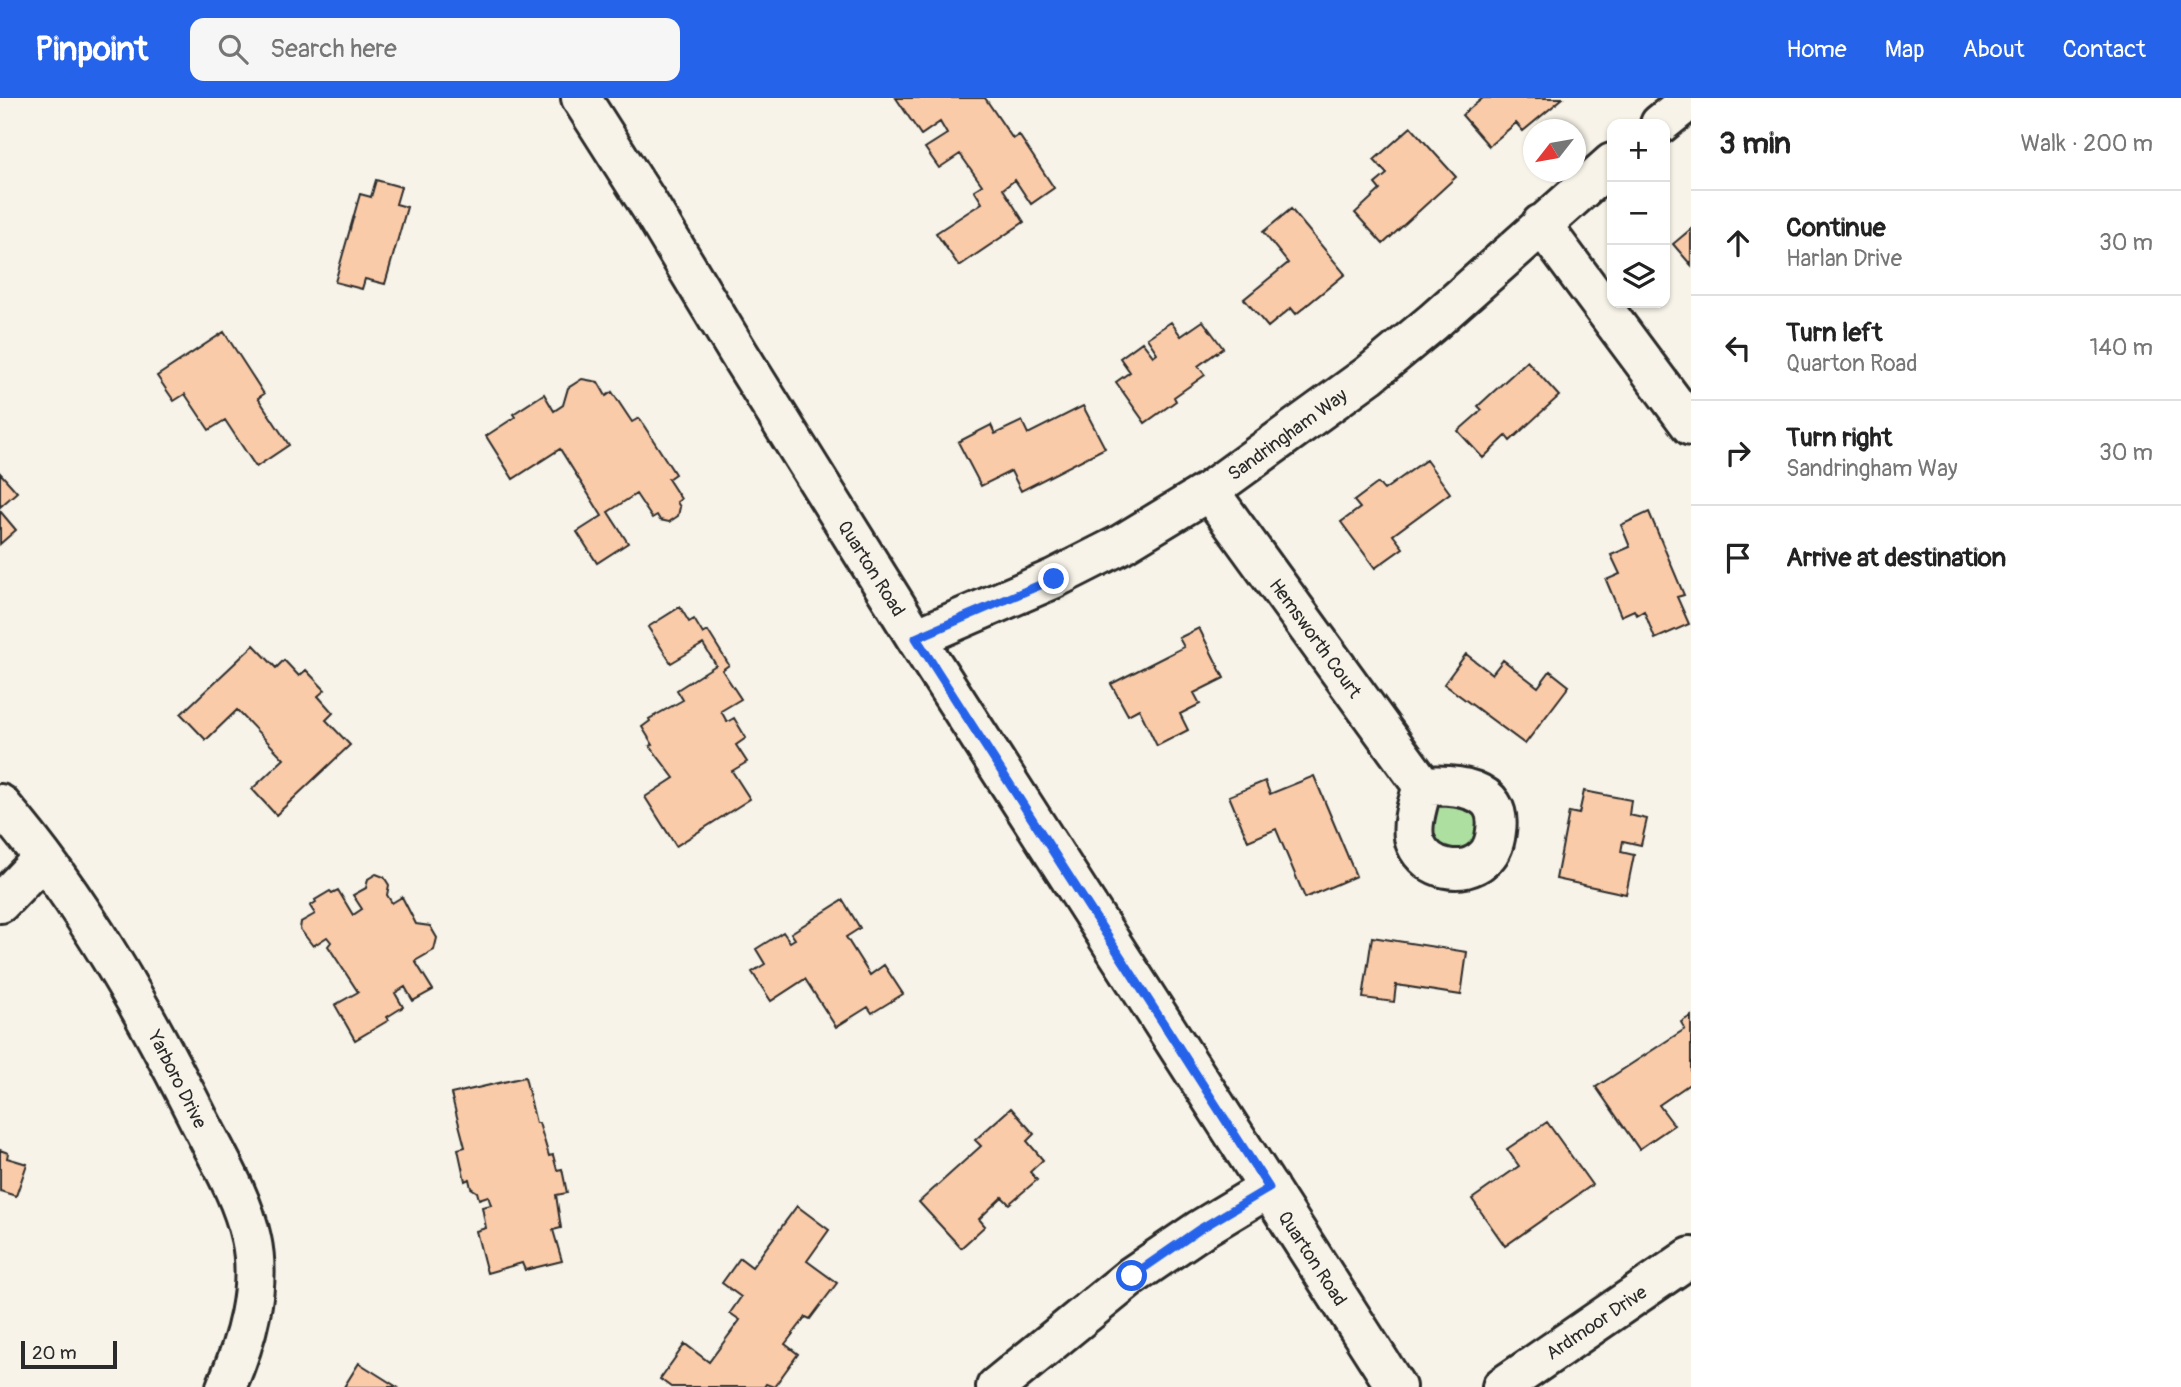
<!DOCTYPE html>
<html lang="en">
<head>
<meta charset="utf-8">
<style>
  :root { --surface:#fff; --page:#f6f6f6; --text:#222; --muted:#767676; --line:#e0e0e0; --accent:#2563eb }
  body { margin:0; font-family:Pangolin,sans-serif; background:var(--page); color:var(--text) }
  .controls { position:absolute; right:21px; top:21px; display:grid; overflow:hidden; border-radius:14px; box-shadow:0 2px 5px #0004 }
  .controls button { width:63px; height:63px; display:grid; place-items:center; padding:0; border:0; border-bottom:2px solid var(--line); background:var(--surface); color:var(--text); font:35px sans-serif }
  .compass { position:absolute; left:1523px; top:21px; width:63px; height:63px; border-radius:50%; background:var(--surface); box-shadow:0 2px 5px #0004; rotate:239deg }
  .scale { position:absolute; left:21px; bottom:18px; width:96px; box-sizing:border-box; padding-left:7px; border:4px solid #2b2b2b; border-top:0; font-size:19px; line-height:24px; white-space:nowrap; color:#2b2b2b; -webkit-text-stroke:5px #f7f3e8; paint-order:stroke }
  .stop { position:absolute; width:21px; height:21px; margin:-16px; border:5px solid #2563eb; border-radius:50%; background:#fff }
  .stop.end { background:#2563eb; border-color:#fff; box-shadow:0 2px 7px #0008 }
  .list { margin:0; padding:0; list-style:none }
  h2 { display:flex; justify-content:space-between; align-items:center; height:91px; margin:0; padding:0 28px; font-size:30px }
  h2 small { font-size:23px; font-weight:400; color:var(--muted) }
  .list li { display:grid; grid-template-columns:46px 1fr auto; gap:21px; align-items:center; box-sizing:border-box; height:105px; padding:0 28px; border-top:2px solid var(--line) }
  .list b { display:block; font-size:26px; white-space:nowrap }
  .list p { margin:0; font-size:23px; white-space:nowrap; color:var(--muted) }
  .list em { font-size:23px; font-style:normal; color:var(--muted) }
  .icon { flex:none; width:38px; height:38px; fill:none; stroke:currentColor; stroke-width:2; stroke-linecap:round; stroke-linejoin:round }
  .map { position:relative; flex:none; width:1691px; height:1289px; overflow:hidden }
  header { display:flex; align-items:center; gap:42px; box-sizing:border-box; height:98px; padding:0 35px; background:var(--accent); color:#fff }
  header strong { font-size:33px }
  nav { display:flex; gap:38px; margin-inline-start:auto; font-size:24px }
  .search { width:490px; height:63px; background:var(--page); display:flex; align-items:center; gap:18px; box-sizing:border-box; padding:0 24px; border-radius:14px; color:var(--muted); font-size:26px }
  main { display:flex }
  aside { flex:1; background:var(--surface) }
  .map>svg:first-child { display:block }
  .green { fill:#acdfa0; stroke:#6c8566; stroke-width:2 }
  .building { fill:#facba9; stroke:#2b2b2b; stroke-width:2 }
  .lines { fill:none; stroke-linecap:round; stroke-linejoin:round }
  .minor-casing { stroke:#2b2b2b; stroke-width:44 }
  .minor { stroke:#f7f3e8; stroke-width:38 }
  .route { stroke:#2563eb; stroke-width:9 }
  .labels { text-anchor:middle; stroke-width:7; stroke-linejoin:round; paint-order:stroke }
  .street-label { font-size:19px; fill:#2b2b2b; stroke:#f7f3e8 }
</style>
</head>
<body>
<header>
<strong>Pinpoint</strong>
<div class="search"><svg class="icon" aria-label="search" viewBox="0 0 24 24"><circle cx="10" cy="10" r="6"/><path d="M15 15l6 6"/></svg>Search here</div>
<nav><a>Home</a><a>Map</a><a>About</a><a>Contact</a></nav>
</header>
<main>
<div class="map">
<svg width="1691" height="1289" viewBox="0 0 1691 1289">
  <rect width="100%" height="100%" fill="#f7f3e8"/>
  <filter id="ink" filterUnits="userSpaceOnUse"><feTurbulence type="fractalNoise" baseFrequency=".0143" numOctaves="2"/><feDisplacementMap in="SourceGraphic" scale="14" xChannelSelector="R" yChannelSelector="G"/><feConvolveMatrix kernelMatrix="1 2 1 2 8 2 1 2 1" color-interpolation-filters="sRGB"/></filter>
  <g filter="url(#ink)">
    <path class="green" d="M1452 703 1478 716 1482 735 1463 755 1435 747 1429 726 1433 706Z"/>
    <path class="building" d="M896 0H985L1013 41 1019 37 1054 90 1031 106 1015 82 1003 91 1024 124 959 168 936 135 982 105 974 92 982 87 960 56 939 70 925 50 947 36 940 24 921 37Z
      M1483 0H1563L1523 33 1516 25 1489 48 1462 17Z
      M1411 29 1456 79 1383 146 1355 115 1380 92 1375 86 1387 76 1374 62Z
      M376 82 401 89 396 106 407 109 385 186 365 181 362 191 335 184 360 96 371 99Z
      M1291 111 1345 176 1296 216 1291 210 1268 229 1244 201 1288 165 1263 134Z
      M1691 131V167L1673 146Z
      M1203 223 1223 250 1198 268 1205 277 1174 299 1176 303 1145 325 1116 284 1130 274 1120 260 1142 244 1153 258 1157 255 1147 240 1171 224 1181 238Z
      M224 234 264 296 258 300 289 347 256 369 225 322 209 332 185 296 174 303 157 278Z
      M1527 263 1559 298 1510 343 1506 338 1483 360 1458 333 1482 312 1478 308Z
      M582 281 598 284 606 298 612 294 632 324 639 320 675 376 668 381 681 401 677 404 680 409 678 418 669 424 660 422 657 417 652 420 636 396 608 414 628 445 597 465 577 434 602 418 560 351 513 381 486 338 515 319 513 316 544 296 554 313 563 307 568 290Z
      M1083 308 1105 350 1021 393 1011 373 981 388 958 344 991 327 995 336 1022 323 1028 336Z
      M1426 362 1450 395 1393 437 1403 450 1375 470 1341 424 1360 410 1354 403 1378 385 1384 392Z
      M0 375 17 394 0 409Z
      M0 413 16 432 0 446Z
      M1649 414 1684 497 1677 499 1689 526 1655 541 1644 513 1637 517 1634 512 1621 518 1606 482 1620 476 1611 457 1630 449 1621 427Z
      M680 509 689 524 694 521 703 536 708 533 729 567 722 572 741 601 721 613 727 624 734 620 746 640 736 647 747 664 732 673 750 701 676 748 645 699 674 680 650 648 653 647 642 629 650 623 649 621 683 602 677 592 716 567 703 546 671 565 648 529Z
      M1199 530 1224 580 1194 595 1200 606 1180 616 1188 632 1157 648 1139 611 1128 617 1111 586 1184 549 1179 540Z
      M254 547 276 570 284 562 299 578 306 572 325 592 318 598 333 615 326 622 350 647 276 717 252 691 284 661 237 612 206 642 181 616Z
      M1466 556 1492 576 1503 562 1538 589 1550 573 1569 588 1525 646 1444 586Z
      M1314 678 1356 778 1305 800 1276 731 1248 743 1229 698 1265 683 1270 696Z
      M1584 693 1631 702 1629 717 1647 721 1641 747 1623 743 1621 754 1634 757 1626 796 1556 781 1569 714 1579 716Z
      M376 776 384 779 389 787 387 797 392 805 402 799 416 826 430 828 437 840 434 852 415 863 433 892 413 903 405 889 395 895 403 909 387 919 389 922 355 942 335 907 358 894 328 848 331 844 327 839 313 848 300 831 301 824 315 816 310 808 316 804 315 802 330 793 332 795 338 792 353 817 362 811 353 797 366 790 368 781Z
      M843 802 860 830 846 839 870 877 884 867 903 896 872 915 868 909 836 929 805 881 771 903 752 874 765 866 756 851 783 834 790 844 795 841 791 835Z
      M1372 839 1467 854 1461 897 1396 887 1394 904 1363 900Z
      M1691 918V985L1659 1007 1674 1027 1639 1051 1596 989 1685 931 1681 924Z
      M525 979 536 1025H539L549 1058 553 1057 557 1072 562 1071 567 1095 556 1097 561 1130 553 1132 562 1163 525 1172 522 1165 487 1175 476 1133 486 1130 482 1109 491 1107 488 1098 479 1101 477 1094 471 1090 469 1081 465 1083 458 1051 465 1049 451 996Z
      M1011 1010 1034 1036 1027 1043 1043 1062 1030 1074 1037 1082 1009 1106 1002 1099 979 1121 985 1128 961 1150 919 1104 981 1048 975 1042Z
      M1547 1024 1592 1087 1505 1148 1472 1101 1519 1068 1507 1051Z
      M0 1052 8 1055 7 1060 27 1066 16 1098 0 1093Z
      M797 1108 829 1132 807 1163 837 1185 810 1221 806 1219 785 1246 798 1256 774 1289 766 1286 764 1289H671L660 1281 685 1246 709 1264 740 1222 730 1215 741 1199 722 1185 740 1160 752 1169Z
      M359 1265 397 1289H344Z"/>
    <g class="lines">
      <defs>
        <path id="minor" d="M581 0 651 110 739 256 916 540 1396 1289
          M1660 26 1691 1
          M1541 126 1691 328
          M1209 393 1423 688C1418 704 1409 730 1416 746 1427 772 1463 779 1483 761 1492 754 1495 743 1496 733 1503 688 1453 686 1423 688
          M916 540 1053 481 1120 447 1209 393 1369 277 1433 224 1612 65
          M0 706C82 801 144 912 200 1024 219 1061 242 1099 251 1140 262 1189 246 1245 226 1289
          M0 805 43 760
          M996 1289 1132 1178 1201 1131 1269 1090
          M1502 1289 1691 1159"/>
      </defs>
      <use href="#minor" class="minor-casing"/>
      <use href="#minor" class="minor"/>
    </g>
  </g>
  <g class="lines" filter="url(#ink)">
    <path class="route" d="M1054 481 916 540 1269 1090 1200 1131 1132 1178"/>
  </g>
  <g class="labels">
    <g class="street-label">
      <text transform="translate(1287 336) rotate(-36)" y="7">Sandringham Way</text>
      <text transform="translate(872 470) rotate(58)" y="7">Quarton Road</text>
      <text transform="translate(1316 540) rotate(54)" y="7">Hemsworth Court</text>
      <text transform="translate(178 981) rotate(63)" y="7">Yarboro Drive</text>
      <text transform="translate(1313 1160) rotate(57)" y="7">Quarton Road</text>
      <text transform="translate(1596 1224) rotate(-34)" y="7">Ardmoor Drive</text>
    </g>
  </g>
</svg>
<div class="controls">
<button>+</button>
<button>−</button>
<button><svg class="icon" aria-label="layers" viewBox="0 0 24 24"><path d="M12 4l9 5-9 5-9-5zM3 14l9 5 9-5"/></svg></button>
</div>
<svg class="compass" viewBox="-18 -18 36 36"><path d="M0-13l5 13h-10z" fill="#e53935"/><path d="M0 13l5-13h-10z" fill="#767676"/></svg>
<div class="scale">20 m</div>
<div class="stop" style="left:1132px;top:1178px"></div>
<div class="stop end" style="left:1054px;top:481px"></div>
</div>
<aside>
<h2>3 min<small>Walk · 200 m</small></h2>
<ul class="list">
<li><svg class="icon" aria-label="ahead" viewBox="0 0 24 24"><path d="M12 20V5M6 11l6-6 6 6"/></svg><div><b>Continue</b><p>Harlan Drive</p></div><em>30 m</em></li>
<li><svg class="icon" aria-label="left" viewBox="0 0 24 24"><path d="M17 20v-9H6M10 6l-5 5 5 5"/></svg><div><b>Turn left</b><p>Quarton Road</p></div><em>140 m</em></li>
<li><svg class="icon" aria-label="right" viewBox="0 0 24 24"><path d="M7 20v-9h11M14 6l5 5-5 5"/></svg><div><b>Turn right</b><p>Sandringham Way</p></div><em>30 m</em></li>
<li><svg class="icon" aria-label="arrive" viewBox="0 0 24 24"><path d="M6 21V4h12l-3 4 3 4H6"/></svg><div><b>Arrive at destination</b></div></li>
</ul>
</aside>
</main>
</body>
</html>
